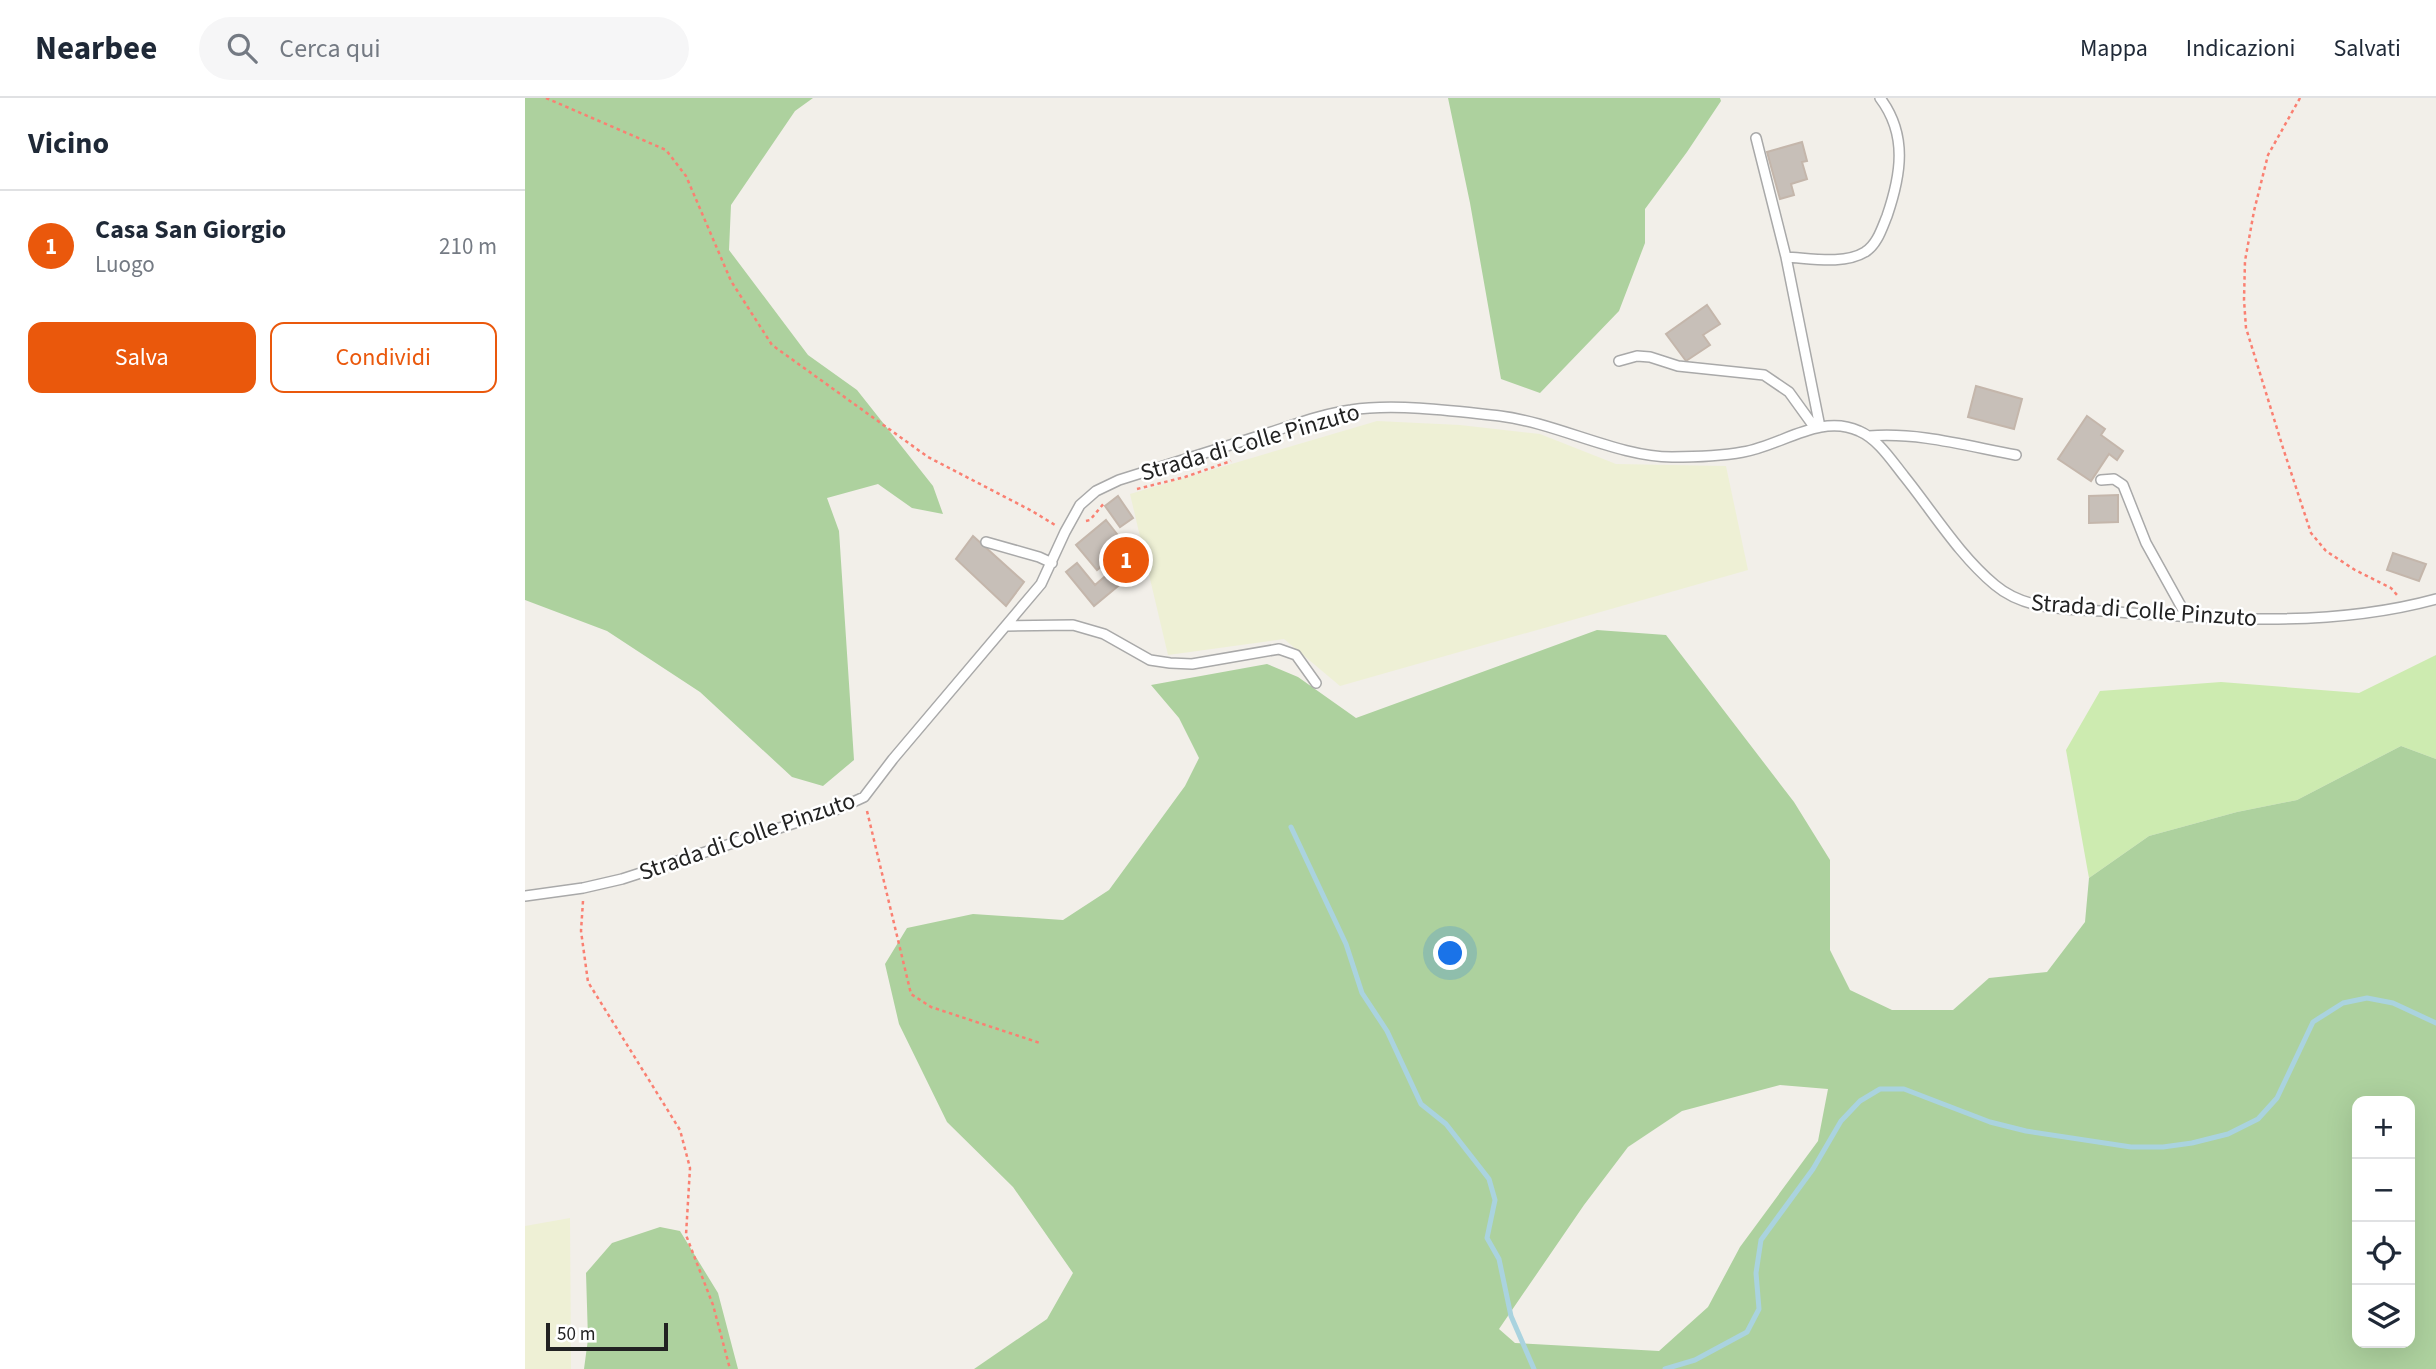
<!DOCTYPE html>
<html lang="it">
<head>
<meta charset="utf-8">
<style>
  :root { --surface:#fff; --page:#f6f6f7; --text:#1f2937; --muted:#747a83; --line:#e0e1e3; --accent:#ea580c }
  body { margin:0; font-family:"Source Sans 3",sans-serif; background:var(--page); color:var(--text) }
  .controls { position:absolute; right:21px; bottom:21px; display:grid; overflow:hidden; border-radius:14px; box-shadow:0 7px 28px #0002 }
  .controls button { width:63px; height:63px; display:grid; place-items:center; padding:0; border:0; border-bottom:2px solid var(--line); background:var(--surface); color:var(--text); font:35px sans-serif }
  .scale { position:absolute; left:21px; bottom:18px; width:122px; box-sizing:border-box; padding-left:7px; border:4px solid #222; border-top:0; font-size:19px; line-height:24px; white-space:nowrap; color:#222; -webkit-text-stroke:5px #fff; paint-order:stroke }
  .you { position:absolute; left:926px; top:856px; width:24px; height:24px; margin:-18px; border:5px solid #fff; border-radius:50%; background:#1a73e8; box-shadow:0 0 0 10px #1a73e833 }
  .badge { display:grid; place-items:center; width:46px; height:46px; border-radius:50%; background:var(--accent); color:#fff; font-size:23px; font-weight:700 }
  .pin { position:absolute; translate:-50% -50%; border:4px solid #fff; box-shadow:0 2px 7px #0006 }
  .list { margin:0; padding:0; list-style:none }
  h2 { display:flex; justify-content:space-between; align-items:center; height:91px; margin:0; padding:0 28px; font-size:30px }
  h2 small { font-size:23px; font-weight:400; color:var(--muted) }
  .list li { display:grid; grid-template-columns:46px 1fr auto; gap:21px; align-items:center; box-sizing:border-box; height:112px; padding:0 28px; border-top:2px solid var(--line) }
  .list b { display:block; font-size:26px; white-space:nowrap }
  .list p { margin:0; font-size:23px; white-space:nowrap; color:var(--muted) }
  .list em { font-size:23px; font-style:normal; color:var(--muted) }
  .actions { display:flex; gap:14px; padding:21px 28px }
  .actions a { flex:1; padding:16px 0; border:2px solid var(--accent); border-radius:14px; text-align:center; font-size:24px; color:var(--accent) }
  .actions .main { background:var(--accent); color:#fff }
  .icon { flex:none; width:38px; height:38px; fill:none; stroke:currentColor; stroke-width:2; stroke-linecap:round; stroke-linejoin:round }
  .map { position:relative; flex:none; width:1911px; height:1271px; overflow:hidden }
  header { display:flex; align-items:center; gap:42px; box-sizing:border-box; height:98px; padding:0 35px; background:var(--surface); border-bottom:2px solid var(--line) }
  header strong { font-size:33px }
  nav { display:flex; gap:38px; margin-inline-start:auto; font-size:24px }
  .search { width:490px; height:63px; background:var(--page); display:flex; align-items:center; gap:18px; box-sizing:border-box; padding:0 24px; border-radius:38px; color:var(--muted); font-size:26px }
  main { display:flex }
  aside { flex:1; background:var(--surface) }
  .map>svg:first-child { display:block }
  .farmland { fill:#eef0d5 }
  .grass { fill:#cdebb0 }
  .forest { fill:#add19e; fill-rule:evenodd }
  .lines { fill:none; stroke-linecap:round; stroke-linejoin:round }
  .stream { stroke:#aad3df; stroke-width:5 }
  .building { fill:#c7bfb8; stroke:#c4b6ab; stroke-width:2 }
  .lane-casing { stroke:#a9a9a9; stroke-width:12 }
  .path { stroke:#fa8072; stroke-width:2.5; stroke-dasharray:3.5 3.5; stroke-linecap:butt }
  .lane { stroke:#fff; stroke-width:9 }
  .labels { text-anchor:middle; stroke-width:5; stroke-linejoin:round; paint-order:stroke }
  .street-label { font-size:24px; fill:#222; stroke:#fff }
</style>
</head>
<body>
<header>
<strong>Nearbee</strong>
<div class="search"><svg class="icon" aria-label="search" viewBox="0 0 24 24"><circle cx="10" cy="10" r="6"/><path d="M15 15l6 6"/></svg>Cerca qui</div>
<nav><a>Mappa</a><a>Indicazioni</a><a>Salvati</a></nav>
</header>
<main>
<aside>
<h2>Vicino<small></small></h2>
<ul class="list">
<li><span class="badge">1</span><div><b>Casa San Giorgio</b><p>Luogo</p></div><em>210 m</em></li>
</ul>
<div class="actions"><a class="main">Salva</a><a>Condividi</a></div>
</aside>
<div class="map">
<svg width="1911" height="1271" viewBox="0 0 1911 1271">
  <rect width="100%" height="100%" fill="#f2efe9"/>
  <path class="farmland" d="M852 323 935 327 1015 336 1091 366 1201 368 1223 472 815 588 759 541 643 557 605 396Z
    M45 1120 46 1271H0V1128Z"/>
  <path class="grass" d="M1911 557V661L1876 648 1772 702 1712 714 1624 738 1564 780 1541 652 1575 593 1696 584 1834 595Z"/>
  <path class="forest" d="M0 0H288L270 13 206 107 204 152 283 257 332 292 408 388 418 416 387 410 353 386 302 400 314 433 329 662 298 688 267 679 175 594 82 533 0 502Z
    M923 0H1195L1196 3 1162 54 1120 111V145L1094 213 1015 295 976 281 945 105Z
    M1072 532 1141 537 1269 704 1305 762V852L1325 892 1367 912H1428L1464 880 1522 874 1560 824 1564 780 1624 738 1712 714 1772 702 1876 648 1911 661V1271H449L522 1221 548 1175 488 1089 422 1024 374 926 360 866 382 830 448 816 538 822 584 792 660 688 674 660 654 620 626 587 742 566 773 579 831 620ZM1255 987 1303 991 1293 1043 1215 1149 1183 1209 1134 1253 990 1245 974 1231 1059 1107 1103 1049 1157 1013ZM1832 1003H1885V1245H1832Z
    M135 1129 155 1133 193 1195 213 1271H59L63 1241 61 1175 87 1145Z"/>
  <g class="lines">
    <path class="stream" d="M766 729 821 846 837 895 862 933 896 1006 921 1026 964 1081 970 1102 962 1140 974 1161 986 1218 1009 1271
      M1140 1271 1170 1262 1222 1234 1234 1211 1231 1175 1236 1142 1288 1071 1316 1023 1335 1003 1355 991H1379L1465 1024 1501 1033 1606 1049H1638L1667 1045 1703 1036 1733 1021 1752 1000 1788 924 1818 905 1842 900 1868 905 1911 925"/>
  </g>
  <path class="building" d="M1277 44 1282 63 1277 64 1282 81 1266 86 1269 97 1255 101 1242 54Z
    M1182 207 1195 226 1178 237 1185 247 1161 263 1141 236Z
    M1451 288 1497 301 1489 331 1443 319Z
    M1562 318 1580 331 1576 337 1598 353 1592 362 1584 356 1566 383 1533 361Z
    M1593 397V424L1564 425V398Z
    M593 398 608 420 595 429 580 408Z
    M581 422 617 468 569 508 541 474 552 465 570 487 593 467 587 460 572 472 551 447Z
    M448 438 499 484 481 508 431 461Z
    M1868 455 1901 466 1894 483 1862 472Z"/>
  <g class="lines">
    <defs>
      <path id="lane" d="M1231 40 1261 159 1295 329
        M1261 159C1284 160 1319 167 1340 154 1352 147 1357 130 1362 118 1376 77 1383 37 1355 0
        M1094 263 1112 258 1125 259 1153 268 1239 277 1264 294 1290 330
        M1344 338C1394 334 1442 348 1491 357
        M1576 382 1589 381 1598 387 1621 445 1662 519
        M461 444 514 459 527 465
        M481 528 548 527 579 536 625 562 645 565 667 566 754 551 771 557 791 585
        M0 798 58 790 97 781 313 711 339 699 368 661 516 486 540 434 555 407 571 393 594 382C642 367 689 352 737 337 766 328 796 316 826 312 869 305 931 313 975 318 1032 325 1093 359 1147 359 1170 359 1196 358 1218 354 1256 348 1295 315 1334 333 1353 341 1367 363 1379 378 1408 414 1434 457 1470 487 1503 515 1551 511 1593 514 1697 522 1809 529 1911 501"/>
    </defs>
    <use href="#lane" class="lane-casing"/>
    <path class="path" d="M21 0 141 52 161 78 206 183 247 247 403 359 507 413 530 427
      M1775 0 1743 57 1729 113 1720 163 1719 202 1721 230 1758 350 1786 435 1801 453 1830 472 1866 490 1872 497
      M612 391 660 379 706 363
      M561 423 565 422 580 404
      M342 713 386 896 406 909 515 945
      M58 803 56 833 63 884 155 1032 165 1070 161 1137 188 1207 205 1271"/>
    <use href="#lane" class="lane"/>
  </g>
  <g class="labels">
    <g class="street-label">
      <text transform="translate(725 344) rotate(-16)" y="8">Strada di Colle Pinzuto</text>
      <text transform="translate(1619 512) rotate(4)" y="8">Strada di Colle Pinzuto</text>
      <text transform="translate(222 738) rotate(-19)" y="8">Strada di Colle Pinzuto</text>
    </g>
  </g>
</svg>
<div class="controls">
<button>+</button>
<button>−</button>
<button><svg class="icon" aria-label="locate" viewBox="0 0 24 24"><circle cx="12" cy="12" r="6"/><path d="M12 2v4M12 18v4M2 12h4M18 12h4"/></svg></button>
<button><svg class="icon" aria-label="layers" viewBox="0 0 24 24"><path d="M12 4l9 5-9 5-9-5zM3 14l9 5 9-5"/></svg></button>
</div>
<div class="scale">50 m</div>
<div class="you"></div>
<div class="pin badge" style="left:601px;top:462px">1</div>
</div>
</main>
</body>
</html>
